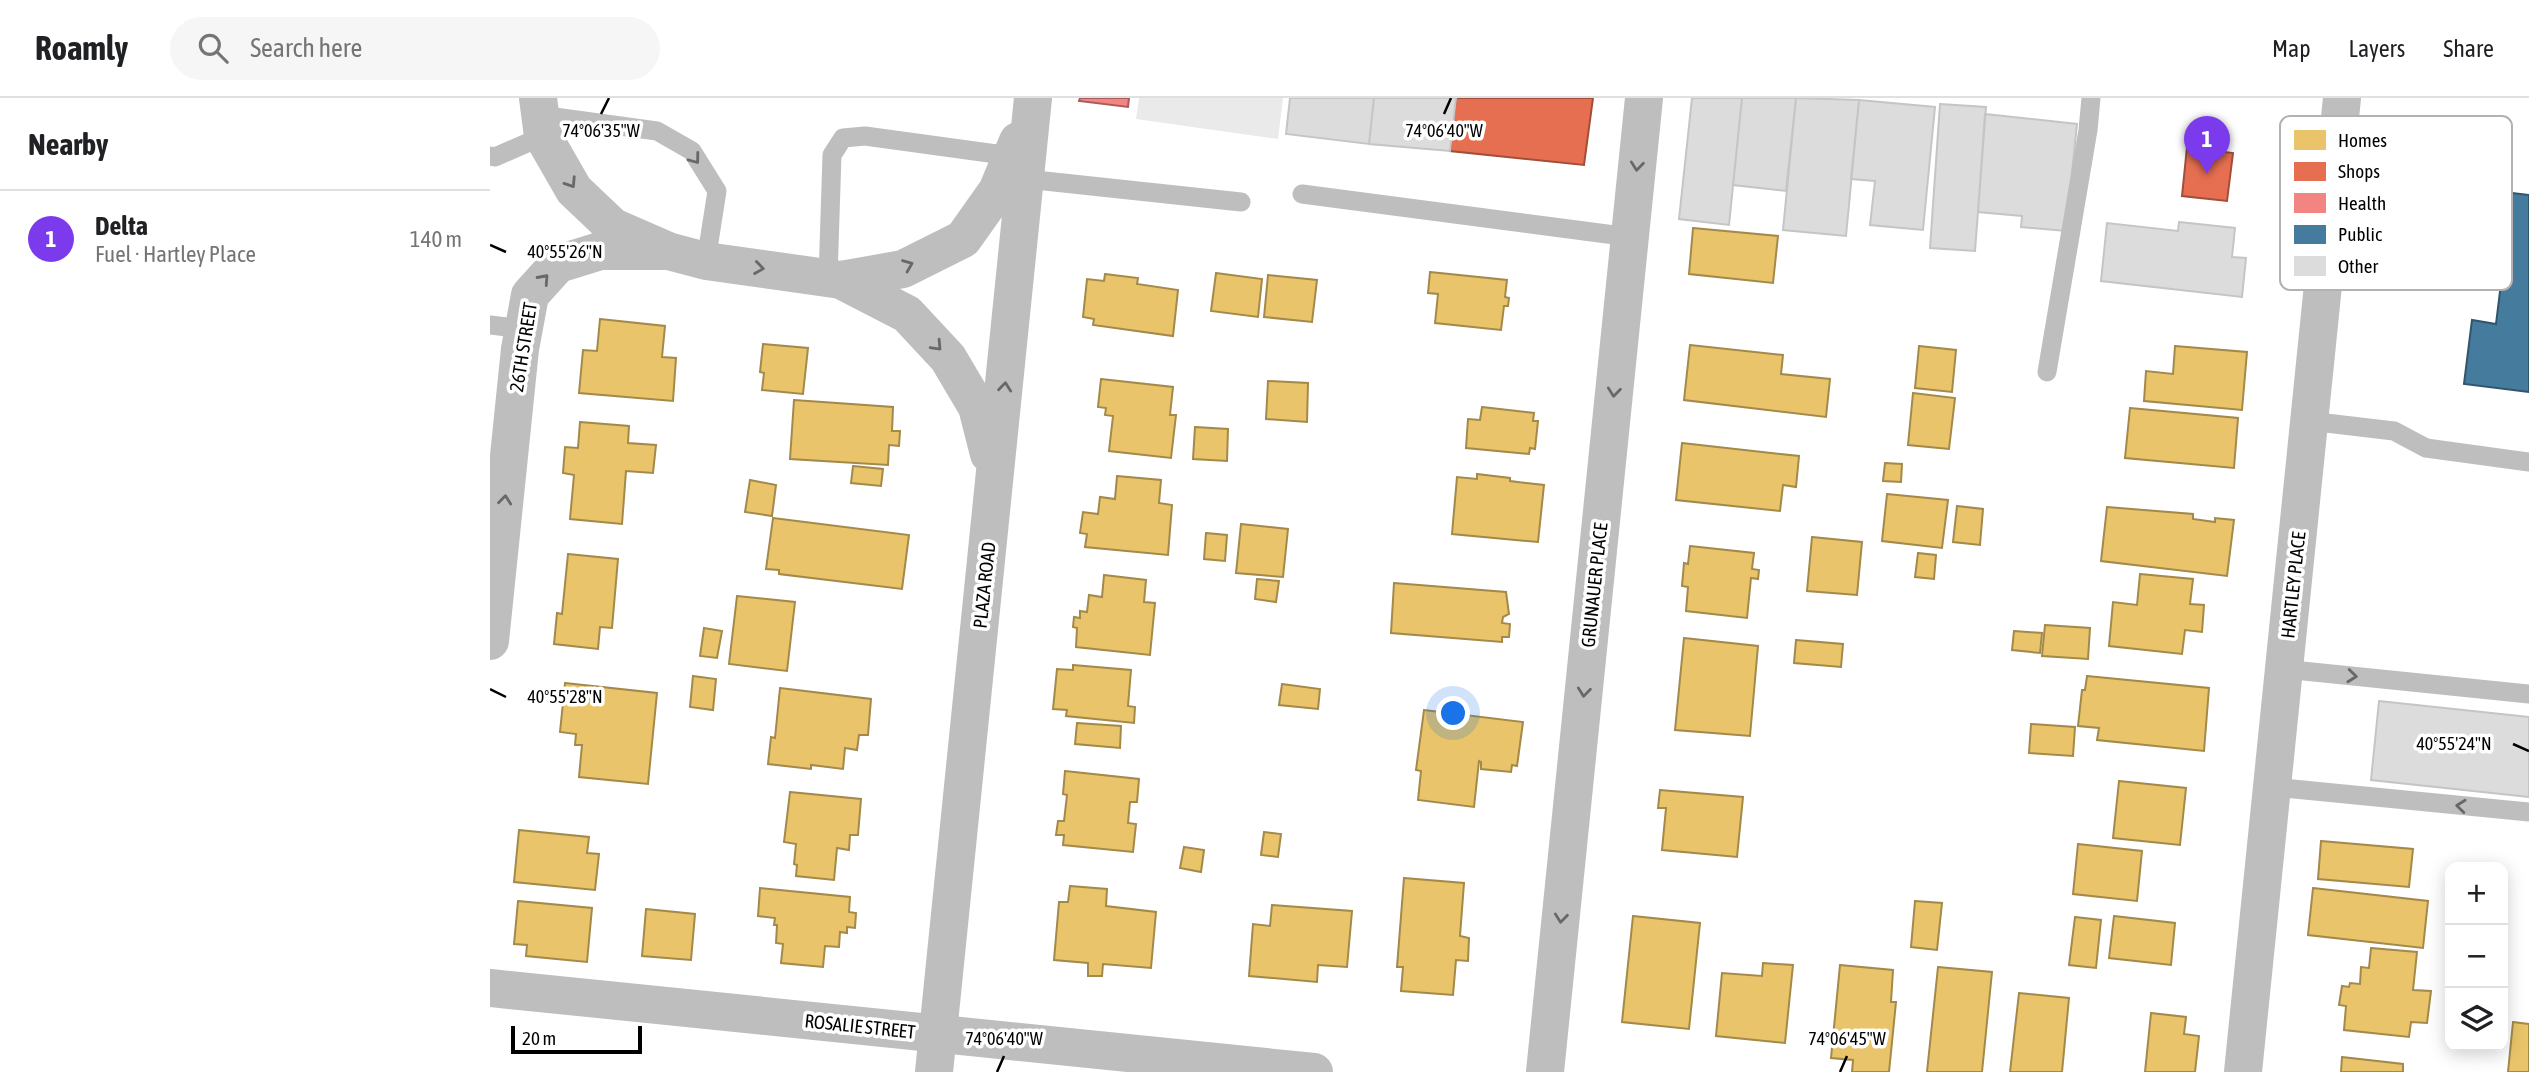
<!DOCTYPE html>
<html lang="en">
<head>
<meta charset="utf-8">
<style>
  :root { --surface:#fff; --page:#f6f6f6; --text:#202124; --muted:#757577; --line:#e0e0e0; --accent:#7c3aed }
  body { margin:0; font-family:"Asap Condensed",sans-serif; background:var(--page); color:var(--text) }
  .controls { position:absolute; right:21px; bottom:21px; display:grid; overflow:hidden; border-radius:14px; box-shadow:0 4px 18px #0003 }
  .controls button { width:63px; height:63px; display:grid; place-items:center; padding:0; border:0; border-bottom:2px solid var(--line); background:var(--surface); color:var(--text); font:35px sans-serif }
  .scale { position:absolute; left:21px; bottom:18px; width:131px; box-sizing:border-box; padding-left:7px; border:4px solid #000; border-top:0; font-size:19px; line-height:24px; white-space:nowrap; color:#000; -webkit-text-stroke:5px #fff; paint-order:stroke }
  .you { position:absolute; left:964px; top:616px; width:24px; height:24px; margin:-18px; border:5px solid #fff; border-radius:50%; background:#1a73e8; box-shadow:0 0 0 10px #1a73e833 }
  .badge { display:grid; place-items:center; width:46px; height:46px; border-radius:50%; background:var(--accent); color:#fff; font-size:23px; font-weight:700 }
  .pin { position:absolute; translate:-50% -58px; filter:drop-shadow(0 2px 4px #0008) }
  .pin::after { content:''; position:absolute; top:37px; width:24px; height:21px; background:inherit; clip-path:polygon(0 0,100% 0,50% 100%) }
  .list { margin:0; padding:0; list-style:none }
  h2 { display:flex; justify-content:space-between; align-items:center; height:91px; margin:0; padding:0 28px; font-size:30px }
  h2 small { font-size:23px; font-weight:400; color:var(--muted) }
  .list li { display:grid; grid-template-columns:46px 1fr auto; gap:21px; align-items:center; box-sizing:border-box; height:98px; padding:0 28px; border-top:2px solid var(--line) }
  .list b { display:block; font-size:26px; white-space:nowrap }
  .list p { margin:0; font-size:23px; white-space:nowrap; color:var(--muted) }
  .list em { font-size:23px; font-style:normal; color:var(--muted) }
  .icon { flex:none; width:38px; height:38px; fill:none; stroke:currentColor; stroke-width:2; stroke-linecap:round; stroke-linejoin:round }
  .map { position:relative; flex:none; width:2039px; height:974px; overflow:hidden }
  header { display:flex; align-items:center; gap:42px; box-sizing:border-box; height:98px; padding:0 35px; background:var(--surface); border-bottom:2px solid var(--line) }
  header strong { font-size:33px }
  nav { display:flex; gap:38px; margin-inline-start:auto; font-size:24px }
  .search { width:490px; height:63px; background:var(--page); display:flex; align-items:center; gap:18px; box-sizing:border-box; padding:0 24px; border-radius:38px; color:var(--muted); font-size:26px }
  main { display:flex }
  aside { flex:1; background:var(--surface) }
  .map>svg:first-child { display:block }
  .green { fill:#eaeaea }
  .homes { fill:#e9c46a; stroke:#a3894a; stroke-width:2 }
  .shops { fill:#e76f51; stroke:#a24e39; stroke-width:2 }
  .health { fill:#f28482; stroke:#a95c5b; stroke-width:2 }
  .public { fill:#457b9d; stroke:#30566e; stroke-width:2 }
  .building { fill:#dcdcdc; stroke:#c5c5c5; stroke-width:2 }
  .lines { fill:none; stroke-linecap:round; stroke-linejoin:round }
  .service { stroke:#bebebe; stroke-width:19 }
  .minor { stroke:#bebebe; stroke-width:38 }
  .tertiary { stroke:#bebebe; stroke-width:38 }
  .oneway { stroke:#686868 }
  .ticks { fill:none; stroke:#000; stroke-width:2.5 }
  .labels { text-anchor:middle; stroke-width:7; stroke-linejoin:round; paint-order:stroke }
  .street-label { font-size:19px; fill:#000; stroke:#fff }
  .key { fill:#fff; stroke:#b2b2b2; stroke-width:2 }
  .key-label { font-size:19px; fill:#000 }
  .ticks-label { font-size:18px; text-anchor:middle; fill:#000; stroke:#fff; stroke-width:7; stroke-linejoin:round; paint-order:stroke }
</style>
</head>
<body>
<header>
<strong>Roamly</strong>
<div class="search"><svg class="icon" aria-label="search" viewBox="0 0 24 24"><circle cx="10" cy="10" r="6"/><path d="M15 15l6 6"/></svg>Search here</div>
<nav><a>Map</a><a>Layers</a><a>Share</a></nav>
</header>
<main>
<aside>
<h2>Nearby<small></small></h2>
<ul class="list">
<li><span class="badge">1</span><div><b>Delta</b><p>Fuel · Hartley Place</p></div><em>140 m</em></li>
</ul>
</aside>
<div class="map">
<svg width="2039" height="974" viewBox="0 0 2039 974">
  <rect width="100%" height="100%" fill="#fff"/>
  <path class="green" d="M649 0H793L788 41 646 21Z"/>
  <path class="homes" d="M1203 130 1288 138 1283 185 1199 176Z
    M940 174 1017 182 1015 199 1019 200 1018 208H1014L1011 232 945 225 948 196 938 195Z
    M726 175 772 181 768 219 721 213Z
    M615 176 648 180 647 186 688 192 683 238 603 227 604 221 593 219 597 181 614 183Z
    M778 177 827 182 822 224 774 219Z
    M110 221 175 228 172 259 186 260 183 303 89 295 93 252 107 253Z
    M273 246 318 250 313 296 272 292 274 275 270 274Z
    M1200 247 1293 257 1291 276 1340 281 1336 319 1194 302Z
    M1429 248 1466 252 1462 294 1425 290Z
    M1685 248 1757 254 1752 312 1654 303 1656 273 1683 276Z
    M611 281 683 289 680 317H686L681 360 619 353 623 318 615 317 616 310 608 309Z
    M778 283 818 285 817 324 776 321Z
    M1423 295 1465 300 1459 351 1418 347Z
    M304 302 403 309 402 333H410L409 348 399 347 398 367 300 361Z
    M992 309 1044 315 1043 323H1048L1045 351 1040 350 1039 356 976 350 978 321 990 322Z
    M1640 310 1748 320 1744 370 1635 360Z
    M90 324 139 328 138 345 166 347 163 375 136 373 132 426 80 421 84 377 73 375 75 349 88 350Z
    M705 329 738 331 737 363 703 361Z
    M1192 345 1309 358 1306 389 1293 387 1290 413 1186 402Z
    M1395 365 1412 366 1411 384 1393 383Z
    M363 368 393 371 391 388 361 385Z
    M987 376 1020 380V383L1054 387 1048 444 962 436 967 379 987 381Z
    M627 378 671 382 669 405 682 407 678 457 595 449 597 436 590 435 593 414 608 416 610 399 625 401Z
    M260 382 286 387 282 418 255 414Z
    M1397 396 1458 402 1452 450 1392 443Z
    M1467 408 1493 411 1490 447 1463 444Z
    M1617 409 1703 416V421L1725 424V420L1744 422 1737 478 1611 463Z
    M283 420 419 437 412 491 289 476V472L276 471Z
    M751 426 798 431 793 479 746 475Z
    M716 435 737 437 735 463 714 461Z
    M1322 439 1372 444 1367 497 1317 493Z
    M1200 448 1264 455 1262 471 1269 472 1268 481 1261 480 1257 520 1196 513 1198 489 1192 488 1194 465 1198 466Z
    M1428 455 1446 457 1444 481 1425 479Z
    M78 456 128 461 122 530 110 529 108 551 64 546 67 515 72 516Z
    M1650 476 1703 481 1700 506 1714 507 1712 534 1695 532 1692 556 1619 548 1623 504 1647 507Z
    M614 477 656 482 654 504 665 505 660 557 586 549 587 530 583 529 584 519 590 520V513L597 514 599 497 612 499Z
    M767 481 789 483 786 504 765 501Z
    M904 485 1016 494 1019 516 1013 519 1012 525 1020 526 1019 539H1012V544L901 535Z
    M247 498 305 504 297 573 239 566Z
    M1555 527 1600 530 1598 561 1552 558Z
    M214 530 232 533 227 560 210 558Z
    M1524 533 1552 535 1550 555 1522 552Z
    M1194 540 1268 548 1260 638 1185 632Z
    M1306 542 1353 546 1351 569 1304 565Z
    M583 567 641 572 638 608 645 609 644 625 576 618 577 612 563 611 567 571 583 572Z
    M203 578 226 581 223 612 200 609Z
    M1597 578 1719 590 1714 653 1607 642 1609 630 1588 628 1592 592H1595Z
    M75 585 167 595 158 686 89 679 92 647H85L86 636 70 634Z
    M792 586 830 591 828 611 789 607Z
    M290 590 381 601 378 637H369L367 652 355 650 353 671 321 667V671L278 666 281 639 285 640Z
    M934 612 1033 624 1027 668 1022 667 1021 674 991 671V664L989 663 984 709 928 702 931 673 926 672Z
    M587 625 631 628 630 650 585 646Z
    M1541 626 1585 629 1583 658 1539 655Z
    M575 673 649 681 647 704H640L638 725 646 726 643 754 573 747 574 737H566L568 723H574L577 697 573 696Z
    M1629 683 1696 690 1690 747 1623 740Z
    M1170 692 1253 699 1247 759 1172 752 1176 710H1168Z
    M300 694 371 701 368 737H360L359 752 347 750 344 782 306 778 307 767 304 766 306 746 294 744Z
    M29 732 99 739 97 755 109 756 105 792 24 784Z
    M774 734 791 736 788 759 771 757Z
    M1831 743 1923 751 1919 789 1828 781Z
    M1588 746 1652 753 1647 803 1583 796Z
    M694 749 714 752 711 774 690 770Z
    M914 780 974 785 970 838 979 840 978 863 966 862 963 897 911 893 913 869H907Z
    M580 788 617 791 616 808 666 814 661 870 613 866 612 878H598V865L564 862 569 804H578Z
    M270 790 360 799 359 814 366 815 365 830 357 829V835L350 834 349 849 335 848 333 869 291 865 293 846 286 845 287 827H284L285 820 268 818Z
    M1823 790 1938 803 1933 850 1818 837Z
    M28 803 102 810 97 864 36 858 37 847 24 846Z
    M1425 803 1452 805 1447 852 1421 849Z
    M782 807 862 813 857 869 828 867 827 884 759 878 763 826 780 828Z
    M156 811 205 816 201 862 152 858Z
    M1143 818 1210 825 1199 931 1132 924Z
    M1624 818 1685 825 1681 867 1619 860Z
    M1585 819 1611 822 1606 870 1579 867Z
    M1881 850 1927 854 1923 892 1941 893 1937 925 1921 924 1919 939 1854 932 1856 908 1849 907 1852 888 1859 889 1860 885 1870 886 1871 869 1879 870Z
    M1273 865 1303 867 1295 945 1226 938 1232 875 1272 878Z
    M1350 867 1403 872 1401 904H1406L1399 974H1362L1363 962 1341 960Z
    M1448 869 1502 874 1492 974H1437Z
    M1529 895 1579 900 1572 974H1520Z
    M1661 915 1696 919 1694 936 1709 938 1705 974H1655Z
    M2023 924 2039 926V974H2018Z
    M1852 959 1913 966V974H1851Z"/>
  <path class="shops" d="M966 0H1103L1094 67 960 53Z
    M1697 49 1743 55 1737 103 1692 98Z"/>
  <path class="health" d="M590 0H639L638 9 589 3Z"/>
  <path class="public" d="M2022 95 2039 97V294L1974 286 1982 222 2006 226Z"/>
  <path class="building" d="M800 0H884L879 46 796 36Z
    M884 0H966L960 53 879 46Z
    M1202 0H1252L1239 127 1189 121Z
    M1252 0H1306L1296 93 1243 87Z
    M1306 0 1369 2 1356 138 1293 132Z
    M1369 2 1445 9 1433 132 1380 127 1385 83 1361 81Z
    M1450 6 1496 9 1485 153 1440 150Z
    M1495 16 1587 26 1576 133 1531 129 1532 118 1488 114Z
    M1689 124 1745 130 1742 159 1756 160 1752 199 1611 183 1617 125 1688 133Z
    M1889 603 2039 619V699L1881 682Z"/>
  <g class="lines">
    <path class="service" d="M50 17 167 33 202 53 227 93 216 163
      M0 58 5 59 53 38
      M536 81 751 104
      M812 96 1140 139
      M338 180 342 57 353 40 375 38 521 58
      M0 227 34 231
      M1557 274 1598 32 1601 0
      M1819 323 1904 333 1936 350 2039 364
      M1794 571 2039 596
      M1783 689 2039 714"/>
    <path class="minor" d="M0 543 30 251 40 197 68 166 110 153H178
      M0 890 824 974
      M1055 974 1154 0
      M1753 974 1852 0"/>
    <path class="tertiary" d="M48 0 53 38 84 92 123 129 178 153 216 163 351 182 417 216 458 260 487 309 499 356
      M351 182 413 171 473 141 507 93 528 43
      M444 974 543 0"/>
  </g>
  <defs><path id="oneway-chevron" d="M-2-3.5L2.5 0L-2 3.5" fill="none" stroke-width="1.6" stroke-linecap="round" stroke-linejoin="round" transform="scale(1.75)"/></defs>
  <g class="oneway">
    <use href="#oneway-chevron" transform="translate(205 61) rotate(53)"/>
    <use href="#oneway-chevron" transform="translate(1147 68) rotate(96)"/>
    <use href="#oneway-chevron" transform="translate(81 85) rotate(57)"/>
    <use href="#oneway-chevron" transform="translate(418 167) rotate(-22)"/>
    <use href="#oneway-chevron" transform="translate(269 170) rotate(8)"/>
    <use href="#oneway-chevron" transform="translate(54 181) rotate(-48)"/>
    <use href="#oneway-chevron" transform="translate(447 248) rotate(47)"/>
    <use href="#oneway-chevron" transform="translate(515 289) rotate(-84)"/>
    <use href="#oneway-chevron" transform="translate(1124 294) rotate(96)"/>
    <use href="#oneway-chevron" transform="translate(15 402) rotate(-84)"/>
    <use href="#oneway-chevron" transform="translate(1862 578) rotate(6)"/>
    <use href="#oneway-chevron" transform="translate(1094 594) rotate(96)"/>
    <use href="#oneway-chevron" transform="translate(1971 708) rotate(-174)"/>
    <use href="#oneway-chevron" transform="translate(1071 820) rotate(96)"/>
  </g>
  <path class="ticks" d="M111 16 119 0M954 16 961 0M0 147 16 154M0 591 16 599M2023 646 2039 653M507 974 514 958M1350 974 1357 958"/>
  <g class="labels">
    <g class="street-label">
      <text transform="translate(33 249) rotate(-81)" y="7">26TH STREET</text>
      <text transform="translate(494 487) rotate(-84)" y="7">PLAZA ROAD</text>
      <text transform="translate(1104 487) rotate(-84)" y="7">GRUNAUER PLACE</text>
      <text transform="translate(1803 487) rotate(-84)" y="7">HARTLEY PLACE</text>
      <text transform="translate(370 928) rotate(6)" y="7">ROSALIE STREET</text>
    </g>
  </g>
  <rect x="1790" y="18" width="232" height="174" rx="10" class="key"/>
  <rect x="1804" y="32" width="32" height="20" fill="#e9c46a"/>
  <rect x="1804" y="64" width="32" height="19" fill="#e76f51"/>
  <rect x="1804" y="95" width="32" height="20" fill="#f28482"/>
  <rect x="1804" y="127" width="32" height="19" fill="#457b9d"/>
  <rect x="1804" y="158" width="32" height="20" fill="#dcdcdc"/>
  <g class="key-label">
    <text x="1848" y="49">Homes</text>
    <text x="1848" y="80">Shops</text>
    <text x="1848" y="112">Health</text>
    <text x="1848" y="143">Public</text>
    <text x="1848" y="175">Other</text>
  </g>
  <g class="ticks-label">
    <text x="111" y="39">74°06'35"W</text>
    <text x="954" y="39">74°06'40"W</text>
    <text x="75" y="160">40°55'26"N</text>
    <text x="75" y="605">40°55'28"N</text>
    <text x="1964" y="652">40°55'24"N</text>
    <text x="514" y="947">74°06'40"W</text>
    <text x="1357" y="947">74°06'45"W</text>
  </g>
</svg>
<div class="controls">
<button>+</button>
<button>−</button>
<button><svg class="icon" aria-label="layers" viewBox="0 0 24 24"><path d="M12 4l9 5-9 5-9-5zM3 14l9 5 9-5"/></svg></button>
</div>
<div class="scale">20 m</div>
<div class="you"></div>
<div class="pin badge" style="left:1717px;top:76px">1</div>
</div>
</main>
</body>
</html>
